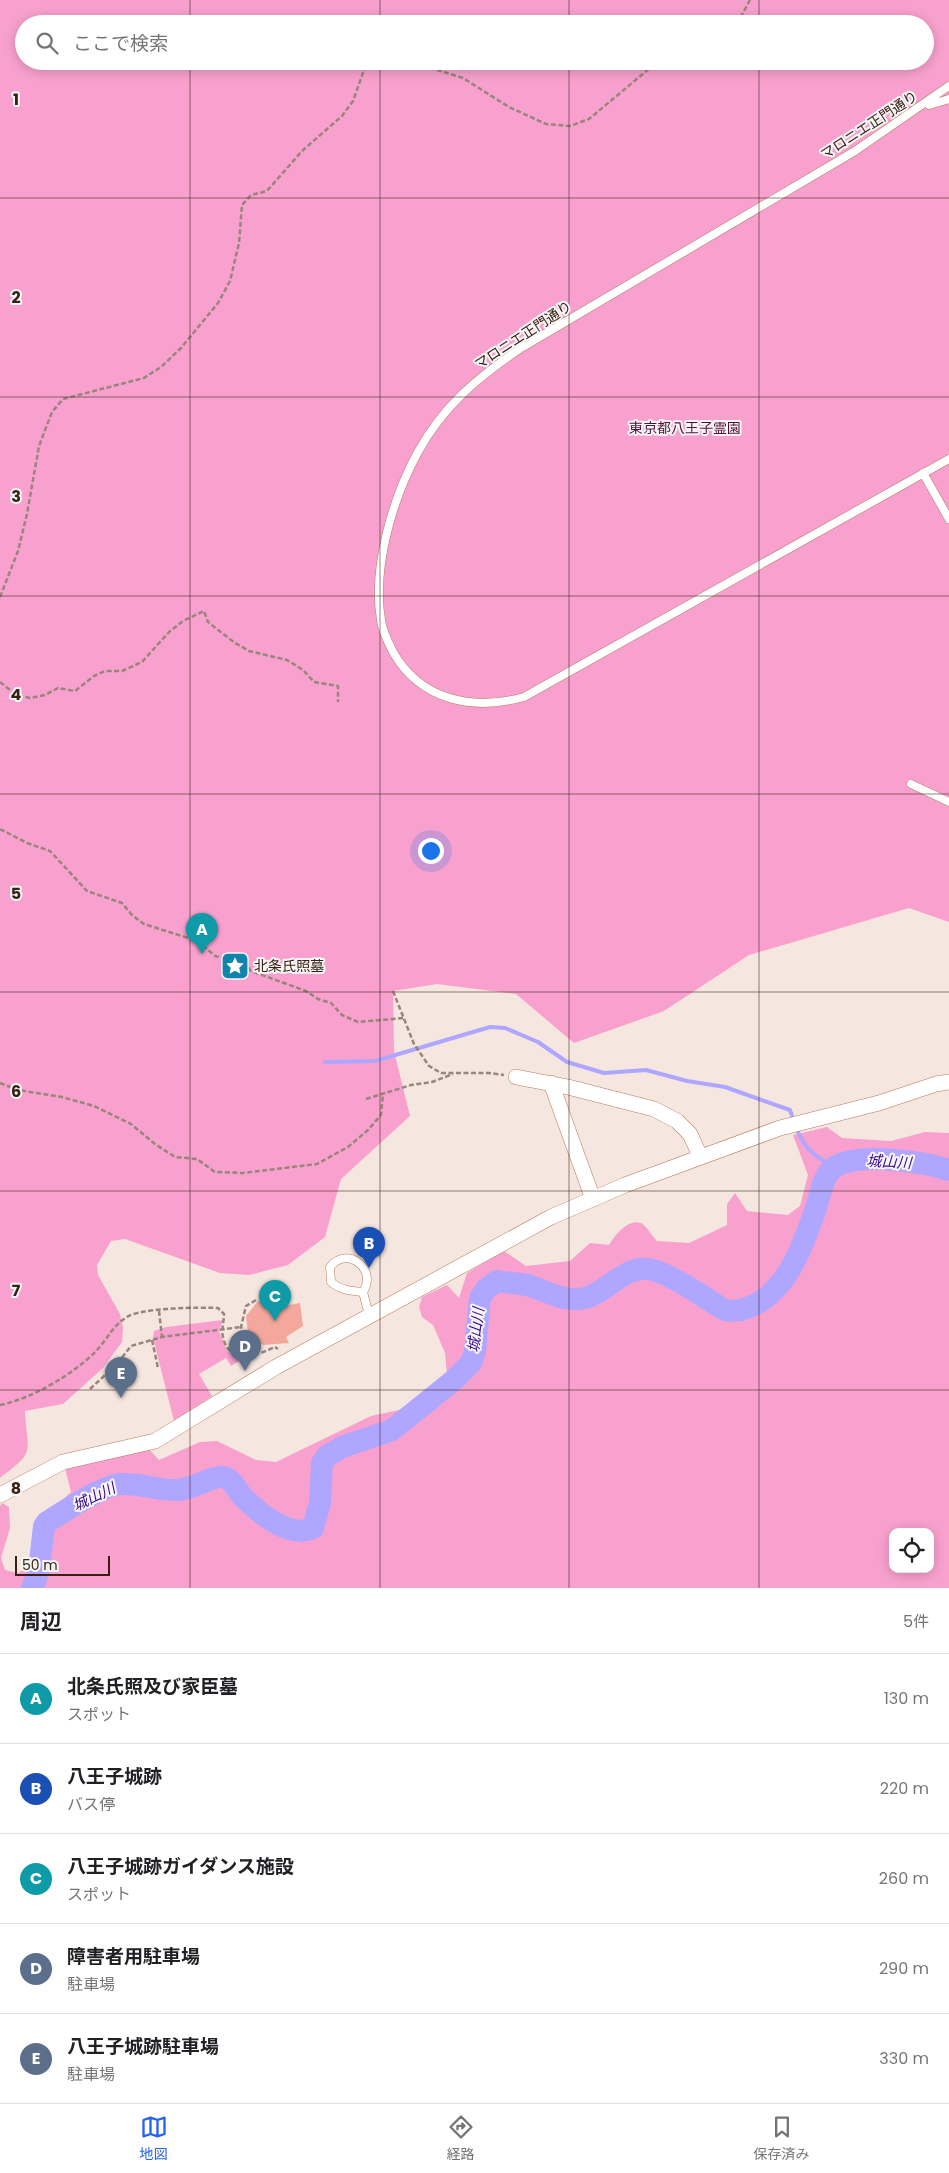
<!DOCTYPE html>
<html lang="ja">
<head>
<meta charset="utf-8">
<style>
  :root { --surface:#fff; --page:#f2f2f2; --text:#202124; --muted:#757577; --line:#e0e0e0; --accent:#2563eb }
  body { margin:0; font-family:Poppins,"Noto Sans JP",sans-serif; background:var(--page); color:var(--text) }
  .controls { position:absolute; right:15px; bottom:15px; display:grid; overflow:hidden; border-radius:10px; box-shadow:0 2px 12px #0003 }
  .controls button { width:45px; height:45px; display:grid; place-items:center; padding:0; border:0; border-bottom:1px solid var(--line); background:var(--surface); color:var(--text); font:25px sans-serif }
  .scale { position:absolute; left:15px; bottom:12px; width:95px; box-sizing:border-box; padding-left:5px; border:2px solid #392012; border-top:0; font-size:14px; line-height:18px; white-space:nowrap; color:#392012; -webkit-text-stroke:4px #f6f6f6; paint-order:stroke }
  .you { position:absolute; left:430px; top:850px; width:18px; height:18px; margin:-12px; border:4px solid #fff; border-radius:50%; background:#1a73e8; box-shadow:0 0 0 8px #1a73e833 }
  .badge { display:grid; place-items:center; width:32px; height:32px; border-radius:50%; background:var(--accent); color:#fff; font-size:16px; font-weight:700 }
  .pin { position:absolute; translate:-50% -41px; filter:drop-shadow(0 1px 2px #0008) }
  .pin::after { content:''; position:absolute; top:26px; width:18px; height:15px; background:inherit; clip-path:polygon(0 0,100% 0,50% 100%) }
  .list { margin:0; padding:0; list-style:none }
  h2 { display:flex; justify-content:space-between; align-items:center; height:65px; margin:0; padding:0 20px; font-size:21px }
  h2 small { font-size:16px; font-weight:400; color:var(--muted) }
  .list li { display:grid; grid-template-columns:32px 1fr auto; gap:15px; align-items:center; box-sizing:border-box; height:90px; padding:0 20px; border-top:1px solid var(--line) }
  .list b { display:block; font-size:19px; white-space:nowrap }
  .list p { margin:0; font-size:16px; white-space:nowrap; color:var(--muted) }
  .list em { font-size:16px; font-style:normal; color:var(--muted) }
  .icon { flex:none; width:28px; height:28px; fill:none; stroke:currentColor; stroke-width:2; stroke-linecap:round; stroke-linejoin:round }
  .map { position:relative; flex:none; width:949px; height:1588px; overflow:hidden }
  .search { position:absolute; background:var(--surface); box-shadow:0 2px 12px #0003; left:15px; right:15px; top:15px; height:55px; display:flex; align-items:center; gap:12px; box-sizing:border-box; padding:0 18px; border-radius:28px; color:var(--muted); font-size:19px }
  .sheet { height:515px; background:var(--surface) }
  nav { display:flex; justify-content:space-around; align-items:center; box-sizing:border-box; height:70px; border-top:1px solid var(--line); background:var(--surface); font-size:14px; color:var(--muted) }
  nav a { display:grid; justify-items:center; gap:2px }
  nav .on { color:var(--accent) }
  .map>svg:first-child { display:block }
  .green { fill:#f8a1ce; fill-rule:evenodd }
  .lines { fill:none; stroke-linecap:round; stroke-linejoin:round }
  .stream { stroke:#afa6ff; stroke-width:4 }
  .river { stroke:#afa6ff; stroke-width:22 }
  .building { fill:#f4a89d }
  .lane-casing { stroke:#bb7b5b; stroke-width:9 }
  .street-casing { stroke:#bb7b5b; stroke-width:16 }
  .path { stroke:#99857b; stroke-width:2.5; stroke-dasharray:5 2.5; stroke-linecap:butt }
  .lane { stroke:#fff; stroke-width:8 }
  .street { stroke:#fff; stroke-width:15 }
  .grid { fill:none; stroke:#392012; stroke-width:1; stroke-opacity:0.55 }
  .labels { text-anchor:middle; stroke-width:4; stroke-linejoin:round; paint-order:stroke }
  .street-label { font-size:14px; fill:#392012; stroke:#f6f6f6 }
  .park-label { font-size:14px; fill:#550e3a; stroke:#f6f6f6 }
  .poi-label { font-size:14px; fill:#392012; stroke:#f6f6f6; text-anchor:start }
  .water-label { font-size:15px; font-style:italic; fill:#3b0991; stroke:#f6f6f6 }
  .grid-label { font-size:16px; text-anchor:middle; font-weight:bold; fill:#392012; stroke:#f6f6f6; stroke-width:4; stroke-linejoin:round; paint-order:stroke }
</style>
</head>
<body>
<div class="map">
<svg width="949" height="1588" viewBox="0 0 949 1588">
  <rect width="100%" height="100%" fill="#f5e6df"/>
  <path class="green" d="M0 0H949V922L909 908 749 955 664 1011 574 1043 516 994 437 984 393 991 394 1051 410 1116 341 1179 325 1237 288 1265 249 1275 220 1273 125 1239 111 1241 97 1265 98 1275 120 1314 123 1328 122 1342 103 1368 63 1404 25 1411C27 1454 37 1450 0 1478ZM24 24H925V61H24Z
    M827 1127 842 1138 891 1141 925 1132 949 1133V1588H0V1506L2 1503 9 1507 10 1528 1 1558 5 1570 18 1573 47 1555 55 1507 71 1492 65 1468 149 1449 159 1460 200 1442 217 1441 256 1460 276 1462 371 1416 399 1410 437 1384 447 1375 445 1353 433 1325 422 1317 419 1307 422 1297 447 1285 459 1298 467 1273 504 1251 526 1266 570 1261 590 1243 609 1245C614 1236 628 1218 641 1223 646 1225 652 1236 657 1241L689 1243 727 1225V1204L735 1193 747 1211 788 1215 800 1206 808 1175 793 1135ZM893 1532H930V1569H893Z
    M223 1320 219 1331 227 1351 243 1359 231 1366 226 1358 199 1374 212 1396 174 1421 153 1338 154 1331 166 1327Z"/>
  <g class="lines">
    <path class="stream" d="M325 1062 375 1061 490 1027 505 1028 538 1042 567 1062 604 1073 646 1070 687 1081 725 1087 790 1110 794 1121
      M796 1128C806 1150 813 1156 836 1167"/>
    <path class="river" d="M32 1588 39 1571 44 1526 47 1522C64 1512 102 1485 121 1484 140 1483 159 1491 178 1490 191 1490 212 1476 222 1477 232 1477 237 1491 243 1497 259 1513 289 1539 313 1528L320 1503 322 1463 327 1456 342 1447 392 1430 454 1380 471 1363 475 1351 480 1298 486 1289 497 1281C507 1283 517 1283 527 1285 546 1290 563 1303 585 1298 608 1292 627 1262 653 1270 673 1276 691 1289 709 1300 714 1303 720 1308 725 1310 730 1311 739 1311 744 1309 787 1296 804 1243 817 1205 820 1194 823 1178 831 1170 851 1150 924 1162 949 1170"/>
  </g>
  <path class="building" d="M274 1300 284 1306 300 1303 303 1326 286 1337 289 1343 263 1345 248 1334 246 1316 258 1301Z"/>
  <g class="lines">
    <defs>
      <path id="lane" d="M949 86 855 151 521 348C478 377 443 406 418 452 393 497 372 568 381 620 382 630 388 642 393 652 421 701 473 711 524 697L949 459
        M929 105 949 99
        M923 473 949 519
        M911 784 949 802
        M363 1292C351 1291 340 1290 331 1282L330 1267C347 1245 378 1269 363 1292L369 1315"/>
      <path id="street" d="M516 1077 568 1087 654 1109 677 1121 690 1134 700 1156
        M551 1083 593 1199
        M0 1495 63 1462 155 1441 276 1367 551 1217 625 1185 780 1128 879 1103 936 1084 949 1082"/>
    </defs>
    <use href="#lane" class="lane-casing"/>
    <use href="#street" class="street-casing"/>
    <path class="path" d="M737 24 750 0
      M0 597 18 551 27 514 39 446 52 412 63 399 144 378 161 367 181 348 218 303 230 281 239 243 242 205 251 195 267 191 302 151 342 116 353 101 364 70 375 63 431 68 463 78 509 107 546 124 570 126 589 119 650 68 668 61
      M0 682 15 694 30 698 45 695 58 688 75 691 94 676 105 671H122L142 662 169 632 183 621 204 611 208 622 235 643 249 651 287 660 303 670 314 682 338 686V702
      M0 829 27 843 50 851 87 891 122 903 132 915 144 924 198 941 215 956 245 963 251 971 306 991 318 999 331 1003 342 1015 358 1022 404 1018
      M393 991 414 1044 429 1066 441 1073H489L504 1075
      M0 1083 18 1090 62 1097 94 1106 131 1124 155 1144 175 1157 197 1159 215 1172 243 1173 317 1164 348 1147 368 1130 381 1115 383 1094
      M366 1099 411 1085 432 1082 453 1074
      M256 1300 246 1306 241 1327 258 1355
      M159 1311 162 1337
      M152 1340 158 1368
      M90 1389 117 1364 131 1346 162 1337 241 1327
      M0 1405C31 1399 74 1374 96 1351 107 1340 113 1325 127 1317 139 1308 201 1307 218 1308L224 1314C224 1322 221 1330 223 1337 229 1366 258 1355 275 1347L278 1349"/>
    <use href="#lane" class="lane"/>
    <use href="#street" class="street"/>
  </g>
  <path class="grid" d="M190 0V24M380 0V24M569 0V24M759 0V24M190 61V1588M380 61V1588M569 61V1588M759 61V1588M0 198H949M0 397H949M0 596H949M0 794H949M0 992H949M0 1191H949M0 1390H949"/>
  <defs>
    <symbol id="sight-square" viewBox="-11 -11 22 22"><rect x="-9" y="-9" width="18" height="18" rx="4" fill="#1084aa" stroke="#f6f6f6"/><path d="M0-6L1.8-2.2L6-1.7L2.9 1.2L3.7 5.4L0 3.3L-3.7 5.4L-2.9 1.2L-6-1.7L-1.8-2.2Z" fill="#fff"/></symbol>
  </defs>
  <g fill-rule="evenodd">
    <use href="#sight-square" x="219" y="950" width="32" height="32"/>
  </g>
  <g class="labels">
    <g class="street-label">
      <text transform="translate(869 125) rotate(-33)" y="5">マロニエ正門通り</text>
      <text transform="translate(523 335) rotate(-33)" y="5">マロニエ正門通り</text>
    </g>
    <g class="park-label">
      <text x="685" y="433">東京都八王子霊園</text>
    </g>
    <g class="poi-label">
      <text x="254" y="971">北条氏照墓</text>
    </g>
    <g class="water-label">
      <text transform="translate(889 1162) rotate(3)" y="5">城山川</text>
      <text transform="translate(476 1330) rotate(-83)" y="5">城山川</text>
      <text transform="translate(94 1497) rotate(-26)" y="5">城山川</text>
    </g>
  </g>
  <g class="grid-label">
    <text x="16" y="105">1</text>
    <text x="16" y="303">2</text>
    <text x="16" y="502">3</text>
    <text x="16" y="700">4</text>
    <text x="16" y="899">5</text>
    <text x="16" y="1097">6</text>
    <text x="16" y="1296">7</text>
    <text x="16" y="1494">8</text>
  </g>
</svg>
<div class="controls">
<button><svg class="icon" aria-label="locate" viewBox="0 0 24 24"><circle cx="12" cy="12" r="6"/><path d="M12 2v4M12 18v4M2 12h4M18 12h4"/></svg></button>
</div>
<div class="scale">50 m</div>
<div class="you"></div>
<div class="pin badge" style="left:202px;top:954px;background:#0f9aa8">A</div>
<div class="pin badge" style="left:369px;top:1268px;background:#1a4fb4">B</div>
<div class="pin badge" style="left:275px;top:1321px;background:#0f9aa8">C</div>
<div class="pin badge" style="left:245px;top:1371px;background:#5c6f8a">D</div>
<div class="pin badge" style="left:121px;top:1398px;background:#5c6f8a">E</div>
<div class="search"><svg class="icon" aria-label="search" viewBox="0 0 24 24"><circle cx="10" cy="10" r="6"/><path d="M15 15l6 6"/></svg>ここで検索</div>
</div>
<section class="sheet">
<h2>周辺<small>5件</small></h2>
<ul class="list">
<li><span class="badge" style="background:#0f9aa8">A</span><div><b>北条氏照及び家臣墓</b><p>スポット</p></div><em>130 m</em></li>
<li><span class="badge" style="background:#1a4fb4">B</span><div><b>八王子城跡</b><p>バス停</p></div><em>220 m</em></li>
<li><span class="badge" style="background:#0f9aa8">C</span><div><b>八王子城跡ガイダンス施設</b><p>スポット</p></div><em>260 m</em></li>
<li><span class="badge" style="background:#5c6f8a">D</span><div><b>障害者用駐車場</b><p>駐車場</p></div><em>290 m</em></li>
<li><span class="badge" style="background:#5c6f8a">E</span><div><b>八王子城跡駐車場</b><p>駐車場</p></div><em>330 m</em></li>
</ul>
</section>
<nav>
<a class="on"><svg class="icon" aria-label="map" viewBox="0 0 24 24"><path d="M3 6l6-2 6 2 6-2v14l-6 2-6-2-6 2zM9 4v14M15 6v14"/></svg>地図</a>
<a><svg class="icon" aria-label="directions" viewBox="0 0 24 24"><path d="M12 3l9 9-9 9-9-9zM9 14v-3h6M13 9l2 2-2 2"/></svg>経路</a>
<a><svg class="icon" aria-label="saved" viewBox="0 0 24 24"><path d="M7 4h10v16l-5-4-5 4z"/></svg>保存済み</a>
</nav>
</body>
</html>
